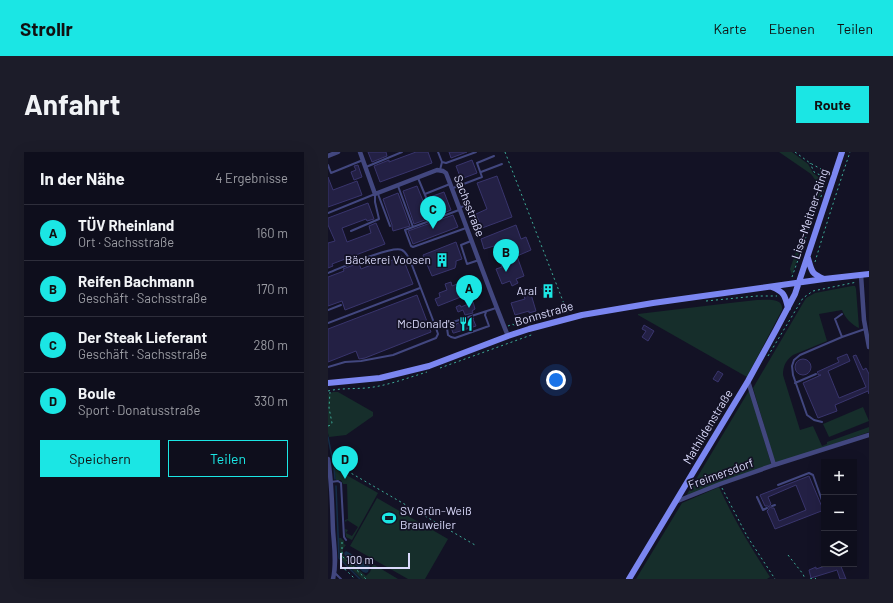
<!DOCTYPE html>
<html lang="de">
<head>
<meta charset="utf-8">
<style>
  :root { --surface:#0e0e1c; --page:#1c1c29; --text:#f1f3f6; --muted:#9b9ca3; --line:#2e2e3b; --accent:#1be6e4 }
  body { margin:0; font-family:Barlow,sans-serif; background:var(--page); color:var(--text) }
  .controls { position:absolute; right:12px; bottom:12px; display:grid; overflow:hidden; border-radius:0px; box-shadow:0 4px 16px #0002 }
  .controls button { width:36px; height:36px; display:grid; place-items:center; padding:0; border:0; border-bottom:1px solid var(--line); background:var(--surface); color:var(--text); font:20px sans-serif }
  .scale { position:absolute; left:12px; bottom:10px; width:70px; box-sizing:border-box; padding-left:4px; border:2px solid #dadafb; border-top:0; font-size:11px; line-height:14px; white-space:nowrap; color:#dadafb; -webkit-text-stroke:3px #131225; paint-order:stroke }
  .you { position:absolute; left:228px; top:228px; width:14px; height:14px; margin:-10px; border:3px solid #fff; border-radius:50%; background:#1a73e8; box-shadow:0 0 0 6px #1a73e833 }
  .badge { display:grid; place-items:center; width:26px; height:26px; border-radius:50%; background:var(--accent); color:#111; font-size:13px; font-weight:700 }
  .pin { position:absolute; translate:-50% -33px; filter:drop-shadow(0 1px 2px #0008) }
  .pin::after { content:''; position:absolute; top:21px; width:14px; height:12px; background:inherit; clip-path:polygon(0 0,100% 0,50% 100%) }
  .list { margin:0; padding:0; list-style:none }
  h2 { display:flex; justify-content:space-between; align-items:center; height:52px; margin:0; padding:0 16px; font-size:17px }
  h2 small { font-size:13px; font-weight:400; color:var(--muted) }
  .list li { display:grid; grid-template-columns:26px 1fr auto; gap:12px; align-items:center; box-sizing:border-box; height:56px; padding:0 16px; border-top:1px solid var(--line) }
  .list b { display:block; font-size:15px; white-space:nowrap }
  .list p { margin:0; font-size:13px; white-space:nowrap; color:var(--muted) }
  .list em { font-size:13px; font-style:normal; color:var(--muted) }
  .actions { display:flex; gap:8px; padding:12px 16px }
  .actions a { flex:1; padding:9px 0; border:1px solid var(--accent); border-radius:0px; text-align:center; font-size:14px; color:var(--accent) }
  .actions .main { background:var(--accent); color:#111 }
  .icon { flex:none; width:22px; height:22px; fill:none; stroke:currentColor; stroke-width:2; stroke-linecap:round; stroke-linejoin:round }
  .map { position:relative; flex:none; width:541px; height:427px; overflow:hidden; border-radius:0px }
  header { display:flex; align-items:center; gap:24px; box-sizing:border-box; height:56px; padding:0 20px; background:var(--accent); color:#111 }
  header strong { font-size:19px }
  nav { display:flex; gap:22px; margin-inline-start:auto; font-size:14px }
  .intro { display:flex; align-items:center; justify-content:space-between; box-sizing:border-box; height:96px; padding:0 24px }
  h1 { margin:0; font-size:28px }
  .button { padding:10px 18px; border-radius:0px; background:var(--accent); color:#111; font-size:14px; font-weight:700 }
  main { display:flex; gap:24px; padding:0 24px }
  aside { flex:1; background:var(--surface); border-radius:0px; box-shadow:0 4px 16px #0002 }
  .map>svg:first-child { display:block }
  .green { fill:#162e2b }
  .water { fill:#142d47 }
  .lines { fill:none; stroke-linecap:round; stroke-linejoin:round }
  .stream { stroke:#142d47; stroke-width:1.5 }
  .building { fill:#232044; stroke:#39356d; fill-rule:evenodd }
  .path { stroke:#3dac99; stroke-width:1; stroke-dasharray:2 3; stroke-linecap:butt }
  .lane { stroke:#42477f; stroke-width:2 }
  .street { stroke:#42477f; stroke-width:4.5 }
  .secondary { stroke:#7b86f1; stroke-width:6 }
  .labels { text-anchor:middle; stroke-width:3.5; stroke-linejoin:round; paint-order:stroke }
  .street-label { font-size:12px; fill:#dadafb; stroke:#131225 }
  .poi-label { font-size:12px; fill:#dadafb; stroke:#131225; text-anchor:end }
</style>
</head>
<body>
<header>
<strong>Strollr</strong>
<nav><a>Karte</a><a>Ebenen</a><a>Teilen</a></nav>
</header>
<div class="intro"><h1>Anfahrt</h1><a class="button">Route</a></div>
<main>
<aside>
<h2>In der Nähe<small>4 Ergebnisse</small></h2>
<ul class="list">
<li><span class="badge">A</span><div><b>TÜV Rheinland</b><p>Ort · Sachsstraße</p></div><em>160 m</em></li>
<li><span class="badge">B</span><div><b>Reifen Bachmann</b><p>Geschäft · Sachsstraße</p></div><em>170 m</em></li>
<li><span class="badge">C</span><div><b>Der Steak Lieferant</b><p>Geschäft · Sachsstraße</p></div><em>280 m</em></li>
<li><span class="badge">D</span><div><b>Boule</b><p>Sport · Donatusstraße</p></div><em>330 m</em></li>
</ul>
<div class="actions"><a class="main">Speichern</a><a>Teilen</a></div>
</aside>
<div class="map">
<svg width="541" height="427" viewBox="0 0 541 427">
  <rect width="100%" height="100%" fill="#131225"/>
  <path class="green" d="M451 0H464L480 12 485 21 493 27 495 35 485 60 464 123 462 117 491 33 483 22Z
    M524 134H527L528 137 531 176C524 173 517 166 514 158L491 162 499 189 465 203C458 208 455 214 455 223L472 278 485 274 494 294 499 292V290L541 275V280L462 307 447 311 425 236 478 146 487 141Z
    M429 148C437 148 456 145 454 158L419 225 310 163V162L402 151Z
    M422 237 443 312 358 344Z
    M5 240H10L45 260V264L18 283 1 285 0 281V242Z
    M535 255 541 269 501 285 495 272Z
    M6 316 50 341 24 388 18 385 17 377 20 378 18 381 24 384 30 375 19 368 18 370 17 369V368L20 367 19 332H15L13 328H8Z
    M391 335C405 366 423 396 442 425L439 427H308L354 351Z
    M49 346 120 387 97 427H80L22 394Z
    M11 386H13L16 389V392L18 393 15 397V403L38 424 42 420 45 412 70 427H34L12 406Z"/>
  <path class="water" d="M18 399 40 411 42 413 40 420 38 421 35 420 17 404 16 401Z"/>
  <g class="lines">
    <path class="stream" d="M0 285 5 310
      M6 316 7 327
      M8 334 11 406 32 427"/>
  </g>
  <path class="building" d="M40 0H58L59 4 44 10Z
    M88 0H100L104 11 52 30 46 14 61 8V10Z
    M121 0H139L123 6Z
    M144 8 149 21 133 27 128 14Z
    M30 13 34 25 26 28 23 20 28 18 26 14Z
    M169 24 184 65 154 76 148 62 159 57 149 31Z
    M0 25 5 38 29 29 34 43 0 55Z
    M89 34 102 66 86 72 75 39Z
    M116 40 123 58 109 64 102 45Z
    M70 41 82 74 65 79 64 75V73L55 47Z
    M40 51 46 67 39 69 38 67 14 76 19 90 43 81 41 74 48 71 57 92 4 112 5 114 0 116V91L7 89 0 73V66Z
    M125 63 130 75 85 92 80 79Z
    M188 73 193 87 198 85 203 98 189 104 196 124 188 127 190 131 184 134 182 129 174 132 168 117 174 115 166 94 156 97 153 87Z
    M128 90 134 107 128 109V112L127 116 104 124 95 103Z
    M74 104 85 132 17 158 14 149 0 154V125L16 119 15 117 31 111 33 117 61 106 62 109Z
    M145 126 147 127 148 131 147 136 148 139 110 154 107 147 112 145 111 141 119 138 117 132 123 130 124 134Z
    M223 133 226 141 217 145 214 136Z
    M202 139 208 159 201 161V159L187 163 183 151 197 147 195 141Z
    M89 143 103 180 37 206 31 207 28 199 0 210V177Z
    M145 150 147 157 144 159 145 161 137 163 135 158 130 160 128 155 132 153 133 155Z
    M146 166 145 167 148 174 126 181H125L123 175 128 173V172Z
    M316 173 326 179 320 189 314 185 318 179 314 177Z
    M519 202 522 209 500 219 511 246 538 235 525 204 528 203 535 218 538 216 541 222V242L540 239 507 253 509 259 490 266 475 231 493 223H490V221L489 220 511 210 509 206Z
    M467 215a8 8 0 1 1 16 0a8 8 0 1 1-16 0Z
    M390 219 395 222 390 230 385 227Z
    M481 324 494 355 496 358 447 377 439 359 441 357V355L440 354H437L432 343ZM468 333 478 358 451 369 446 356H444L442 355V353L443 352 440 345Z
    M500 412H512L518 427H512L509 418 483 426 481 418 488 415V417L500 413Z"/>
  <g class="lines">
    <path class="path" d="M177 0 240 162
      M467 0 482 11 502 22
      M487 110C498 73 510 36 522 0
      M464 125 485 65 494 42 497 32 494 24 486 20 482 11
      M378 149 429 144H449
      M180 174 185 172 187 175
      M440 204 475 146 485 139 529 130
      M112 216 206 182
      M0 239C13 236 25 237 38 236 59 234 79 226 99 220
      M0 274 3 273 4 271 1 256 2 240
      M6 314 9 313 147 393
      M394 336 419 384 447 427
      M14 390V404L38 427
      M460 403 475 422 477 427
      M12 415 18 418 27 427
      M482 427 487 426 488 427"/>
    <path class="lane" d="M110 0 114 10 112 18
      M114 10 118 11 148 0
      M0 13 3 21 35 8
      M38 15 74 0
      M153 20 174 12
      M131 33 138 53 131 56
      M70 34 85 75 107 67 90 26
      M125 36 154 25 149 11 166 4
      M50 42 62 74
      M97 42 122 32
      M0 61 47 42V50L51 67 23 79
      M107 67 131 58
      M85 75 77 78 83 94 85 95 138 76
      M143 89 133 93 139 112 151 108
      M0 121C13 116 63 93 74 98 78 100 80 105 82 108L108 176 110 182 108 186 65 203 33 209 17 210 0 215
      M0 158 13 153
      M158 160 157 163 161 174 127 186 123 185 120 183 119 176 122 171 168 156
      M514 162 507 167 514 185 537 177
      M0 171 92 136
      M467 231 488 222
      M494 270 486 268 479 263 465 223 464 214 466 208 472 203 514 185
      M3 330 10 329 13 331 16 385 18 388
      M450 333 481 321 485 323 496 354
      M429 345 435 358 439 356
      M444 354 447 353
      M7 421 13 427"/>
    <path class="street" d="M32 0 47 42 109 18 115 19 118 21C139 75 158 130 180 184
      M0 4 10 0
      M533 123 536 168 541 195
      M420 229 446 313
      M0 307C4 330 4 354 5 378 6 394 9 411 5 427
      M347 350 392 332 446 313 541 283"/>
    <path class="secondary" d="M480 106C484 120 483 121 496 127
      M444 135C456 140 457 143 460 156
      M0 231 52 226 101 214 180 184 201 177 254 163 325 151 496 127 541 122
      M301 427 420 229 448 178 467 142 514 0"/>
  </g>
  <defs>
    <symbol id="building-bare" viewBox="-9 -9 18 18"><path d="M-4-6H4V6H1V3H-1V6H-4ZM-2.5-4.3h1.7v1.8h-1.7ZM.8-4.3h1.7v1.8H.8ZM-2.5-1h1.7V.8h-1.7ZM.8-1h1.7V.8H.8Z" fill="#1be6e4" stroke="#131225" stroke-width="2.5" paint-order="stroke"/></symbol>
    <symbol id="restaurant-bare" viewBox="-9 -9 18 18"><path d="M-5-6h1v4h1v-4h1v4h1v-4h1v5L-1.5 .5V6h-2V.5L-5-1ZM5-6V6H3V1.5H1.5Q1.5-4 5-6Z" fill="#1be6e4" stroke="#131225" stroke-width="2.5" paint-order="stroke"/></symbol>
    <symbol id="stadium-bare" viewBox="-9 -9 18 18"><path d="M0-5a6.5 5 0 1 0 0 10a6.5 5 0 1 0 0-10ZM-3.5-1.8h7v3.6h-7Z" fill="#1be6e4" stroke="#131225" stroke-width="2.5" paint-order="stroke"/></symbol>
  </defs>
  <g fill-rule="evenodd">
    <use href="#building-bare" x="104" y="98" width="20" height="20"/>
    <use href="#building-bare" x="210" y="129" width="20" height="20"/>
    <use href="#restaurant-bare" x="128" y="162" width="20" height="20"/>
    <use href="#stadium-bare" x="51" y="356" width="20" height="20"/>
  </g>
  <g class="labels">
    <g class="street-label">
      <text transform="translate(141 54) rotate(69)" y="4">Sachsstraße</text>
      <text transform="translate(482 62) rotate(-72)" y="4">Lise-Meitner-Ring</text>
      <text transform="translate(216 162) rotate(-16)" y="4">Bonnstraße</text>
      <text transform="translate(380 275) rotate(-59)" y="4">Mathildenstraße</text>
      <text transform="translate(393 322) rotate(-20)" y="4">Freimersdorf</text>
    </g>
    <g class="poi-label">
      <text x="103" y="112">Bäckerei Voosen</text>
      <text x="209" y="143">Aral</text>
      <text x="127" y="176">McDonald's</text>
      <text x="72" y="363" text-anchor="start">SV Grün-Weiß<tspan x="72" dy="14">Brauweiler</tspan></text>
    </g>
  </g>
</svg>
<div class="controls">
<button>+</button>
<button>−</button>
<button><svg class="icon" aria-label="layers" viewBox="0 0 24 24"><path d="M12 4l9 5-9 5-9-5zM3 14l9 5 9-5"/></svg></button>
</div>
<div class="scale">100 m</div>
<div class="you"></div>
<div class="pin badge" style="left:141px;top:156px">A</div>
<div class="pin badge" style="left:178px;top:120px">B</div>
<div class="pin badge" style="left:105px;top:77px">C</div>
<div class="pin badge" style="left:17px;top:327px">D</div>
</div>
</main>
</body>
</html>
